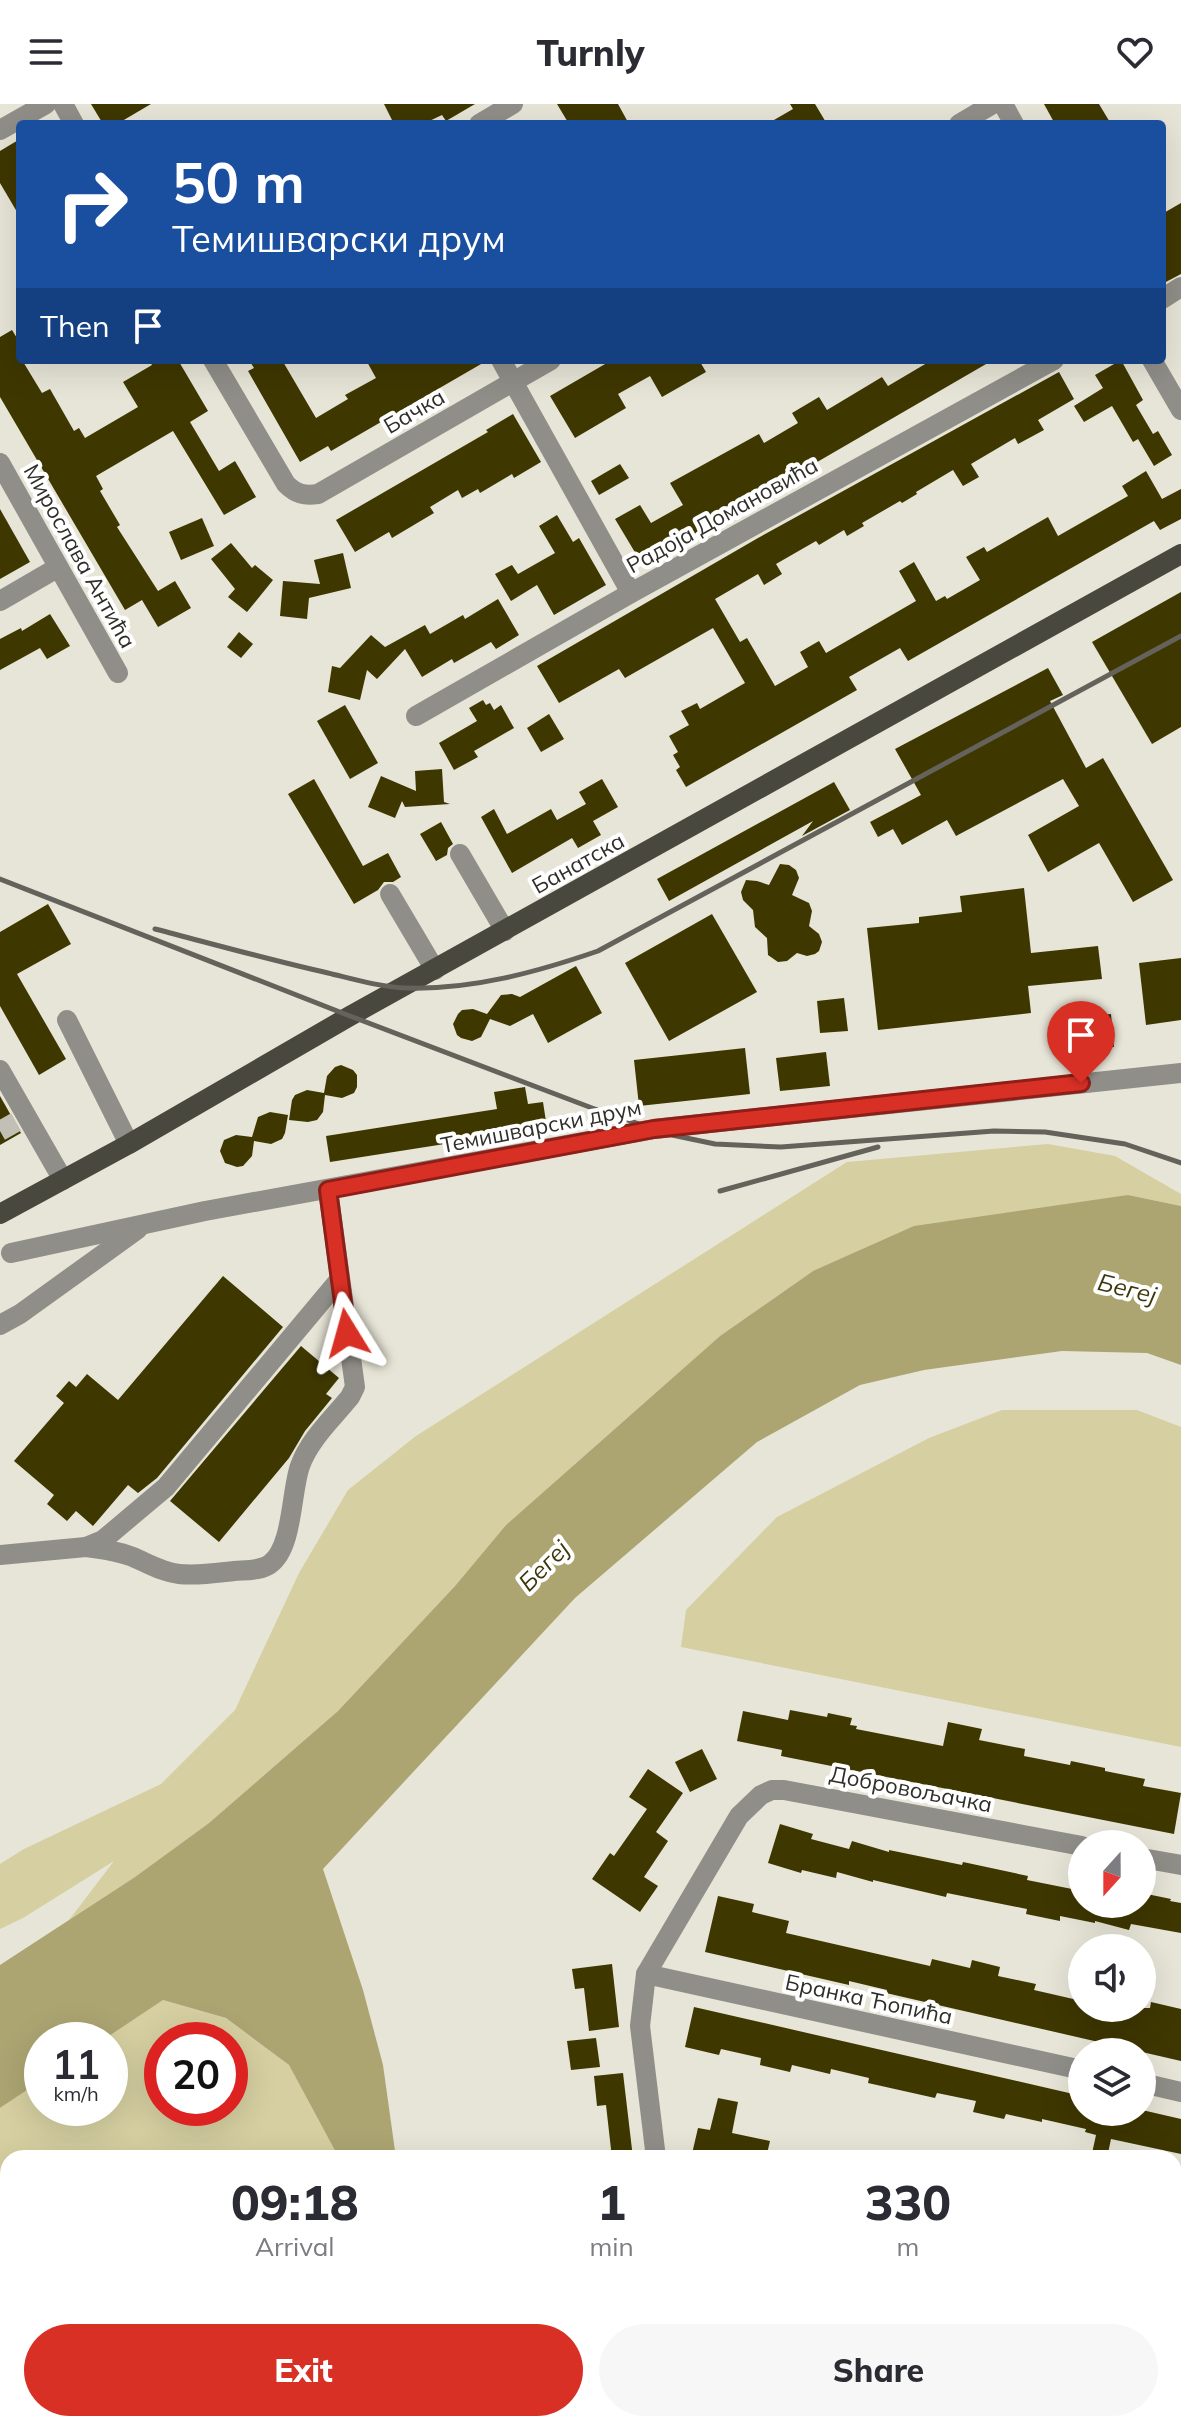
<!DOCTYPE html>
<meta charset="utf-8">
<style>
:root{--surface:#fff;--page:#f7f7f7;--text:#2b2b33;--muted:#7c7c81;--accent:#d93025}
body{margin:0;font-family:Mulish,sans-serif;background:var(--page);color:var(--text);height:100vh;display:flex;flex-direction:column;font-size:30px;white-space:nowrap}
*{box-sizing:border-box;margin:0}
p{font-size:26px;color:var(--muted)}
.icon{flex:none;width:44px;height:44px;fill:none;stroke:currentColor;stroke-width:2;stroke-linecap:round;stroke-linejoin:round}
.map{position:relative;flex:1;overflow:hidden}
.sheet{position:absolute;left:0px;top:2046px;width:1182px;height:282px;display:flex;flex-direction:column;background:var(--surface);border-radius:24px 24px 0 0;box-shadow:0 8px 32px #0002}
.sheet>*{flex:none}
.guide{position:absolute;left:16px;top:16px;width:1150px;height:244px;border-radius:8px;box-shadow:0 8px 32px #0002;background:#1a4fa0;color:#fff;overflow:hidden}
.needle{width:52px;rotate:201deg}
.buttons{position:absolute;left:1068px;top:1726px;display:grid;gap:16px}
.buttons a{display:grid;place-items:center;width:88px;height:88px;border-radius:50%;background:var(--surface);box-shadow:0 8px 32px #0002;font-size:40px}
.speed{position:absolute;left:24px;top:1918px;display:flex;gap:16px;font-size:40px;font-weight:700;text-align:center}
.speed>*{display:grid;place-content:center;width:104px;height:104px;border-radius:50%;background:var(--surface);box-shadow:0 8px 32px #0002;line-height:1}
.speed small{font-size:20px;font-weight:400}
.speed .limit{border:12px solid #d22;background:#fff;color:#111}
.pin{position:absolute;display:grid;place-items:center;width:68px;height:68px;color:#fff;margin:-82px -34px;border-radius:50% 50% 50% 0;rotate:-45deg;box-shadow:0 0 8px #0007}
.pin .icon{rotate:45deg}
.me{position:absolute;width:88px;margin:-44px;rotate:352deg;stroke-linejoin:round;filter:drop-shadow(0 0 6px #0008)}
.turn{display:flex;align-items:center;gap:28px;height:168px;padding:0 24px;font-size:36px}
.turn .icon{width:104px;height:104px;stroke-width:2.5}
.turn b{display:block;font-size:56px;line-height:68px}
.then{display:flex;align-items:center;height:76px;padding:0 24px;background:#0003;gap:16px;font-size:30px}
.eta{display:flex;justify-content:space-evenly;align-items:center;height:136px;text-align:center}
.eta b{font-size:48px;font-weight:800;line-height:56px}
.cta{display:flex;gap:16px;margin-top:auto;padding:16px 24px}
.cta a{flex:1;height:92px;border-radius:48px;background:var(--accent);color:#fff;font-size:32px;font-weight:800;line-height:92px;text-align:center}
.cta a+a{background:var(--page);color:var(--text)}
header{display:flex;justify-content:space-between;align-items:center;height:104px;padding:0 24px;background:var(--surface);font-size:36px;font-weight:800}
.map>svg:first-child{display:block}
.green{fill:#d5cfa1;fill-rule:evenodd}
.water{fill:#aca572}
.building{fill:#3e3700}
.lines{fill:none;stroke-linecap:round;stroke-linejoin:round}
.minor-tunnel{stroke:#c2c0b4;stroke-width:20;stroke-dasharray:20 10;stroke-linecap:butt}
.minor{stroke:#8f8e88;stroke-width:20}
.major{stroke:#49483e;stroke-width:20}
.rail{stroke:#64625b;stroke-width:5}
.route-casing{stroke:#8d1f18;stroke-width:20}
.route{stroke:#d93025;stroke-width:14}
.labels{text-anchor:middle;stroke-width:8;stroke-linejoin:round;paint-order:stroke}
.street-label{font-size:22px;fill:#2f2e29;stroke:#fff}
.water-label{font-size:24px;font-style:italic;fill:#3d370c;stroke:#fff}
</style>
<header><svg class="icon" aria-label="menu" viewBox="0 0 24 24"><path d="M4 6h16M4 12h16M4 18h16"/></svg>Turnly<svg class="icon" aria-label="heart" viewBox="0 0 24 24"><path d="M12 20l-8-8c-3-5 5-10 8-4 3-6 11-1 8 4z"/></svg></header>
<div class="map">
<svg width="1181" height="2327" viewBox="0 0 1181 2327">
<rect width="100%" height="100%" fill="#e7e5d7"/>
<g class="green">
<polygon points="1048,1040 1115,1052 1181,1090 1181,1102 1128,1091 813,1167 720,1232 506,1421 455,1482 338,1607 209,1719 135,1773 69,1816 114,1757 23,1814 0,1825 0,1760 24,1745 161,1680 235,1606 299,1469 348,1386 416,1332 847,1058"/>
<polygon points="1002,1306 1137,1306 1181,1323 1181,1643 681,1543 686,1506 777,1413 929,1334"/>
<path d="M163 1896 226 1914 289 1961 339 2054H8V2320H392L393 2327H0V2004L42 1976V2004H110V1936H103ZM162 1936H230V2004H162Z"/>
</g>
<polygon class="water" points="1128,1091 1181,1102 1181,1261 1147,1249 1062,1247 924,1266 860,1281 757,1338 575,1494 323,1765 363,1886 383,1961 396,2054 339,2054 289,1961 226,1914 163,1896 103,1936 42,1936 42,1976 0,2004 0,1861 135,1773 209,1719 338,1607 455,1482 506,1421 720,1232 813,1167 914,1122"/>
<g class="building">
<polygon points="91,0 151,0 117,20 103,20"/>
<polygon points="384,0 475,0 446,17 442,11 423,20 394,20"/>
<polygon points="557,0 618,0 629,20 569,20"/>
<polygon points="790,0 815,0 827,20 767,20 793,5"/>
<polygon points="1044,0 1099,0 1111,20 1055,20"/>
<polygon points="20,35 20,113 0,79 0,47"/>
<polygon points="1181,99 1181,170 1162,180 1162,110"/>
<polygon points="12,226 20,239 20,256 22,256 42,289 50,285 74,327 79,324 85,334 138,303 123,278 152,261 149,256 178,256 208,307 190,318 219,367 235,357 256,393 224,411 173,327 96,372 103,385 100,387 120,421 117,423 158,487 175,477 191,504 158,523 142,496 125,506 0,293 0,233"/>
<polygon points="249,256 282,256 316,314 348,295 345,291 376,274 366,256 488,256 331,347 328,342 300,358 248,267 254,264"/>
<polygon points="612,256 699,256 706,268 662,293 650,272 618,290 626,304 575,334 550,292"/>
<polygon points="932,256 993,256 757,393 753,387 721,406 725,412 642,460 615,415 640,401 651,419 683,401 670,379 759,330 764,339 798,319 792,309 819,293 827,306 882,273 888,282"/>
<polygon points="1121,256 1143,296 1136,301 1153,330 1158,327 1172,351 1154,362 1138,335 1133,338 1112,302 1084,318 1074,302 1103,284 1095,271"/>
<polygon points="1059,268 1074,295 1038,316 1044,326 1018,340 1015,334 971,360 979,373 963,382 953,366 916,388 917,390 902,399 900,397 862,419 864,422 847,432 844,426 819,441 816,437 776,460 782,470 764,481 758,470 715,495 740,538 747,534 775,582 808,563 800,548 819,537 826,549 916,497 899,467 914,458 936,497 945,492 947,495 980,476 966,453 984,443 987,448 1048,413 1058,432 1128,392 1122,382 1146,367 1162,395 1181,385 1181,415 1160,426 1154,417 908,557 900,544 849,573 857,586 686,683 676,666 680,663 673,651 678,648 669,632 689,621 681,607 697,599 700,605 745,579 713,524 625,574 619,565 559,599 537,562 758,434"/>
<polygon points="513,310 541,358 514,374 512,370 480,389 478,385 462,394 458,386 430,403 434,409 392,434 389,428 355,448 336,416 488,328 486,326"/>
<polygon points="620,360 629,374 599,391 591,377"/>
<polygon points="0,405 30,458 0,475"/>
<polygon points="557,411 573,438 579,434 606,481 554,511 537,481 511,497 495,470 512,461 518,470 555,449 539,422"/>
<polygon points="202,414 214,442 181,456 169,428"/>
<polygon points="231,439 252,464 255,461 273,476 247,508 228,493 235,485 211,455"/>
<polygon points="343,449 351,484 309,494 307,515 280,512 283,477 320,480 314,456"/>
<polygon points="1181,488 1181,623 1152,640 1092,538"/>
<polygon points="498,495 519,531 496,545 491,538 454,559 452,555 422,573 405,545 377,575 367,566 360,596 328,588 332,562 340,564 371,531 385,543 425,521 430,530 463,511 465,515"/>
<polygon points="50,510 70,542 47,555 40,544 0,566 0,535 21,524 22,527"/>
<polygon points="239,528 253,540 241,554 227,543"/>
<polygon points="1048,564 1063,591 1050,597 1086,664 1103,654 1173,776 1133,798 1099,739 1048,768 1028,731 1079,702 1063,675 956,732 947,716 902,741 893,725 878,733 870,718 921,691 895,645"/>
<polygon points="483,596 486,601 490,599 494,606 501,601 514,624 474,647 478,653 454,666 439,639 477,617 469,604"/>
<polygon points="345,601 378,659 350,675 317,617"/>
<polygon points="549,610 564,635 541,648 527,624"/>
<polygon points="442,665 444,698 450,700 405,703 402,697 395,714 368,703 381,672 416,687 415,667"/>
<polygon points="314,675 363,762 388,749 401,773 393,778 384,778 378,786 354,800 288,690"/>
<polygon points="602,675 618,703 593,717 601,731 578,744 572,734 512,769 481,713 494,705 507,730 551,705 557,716 586,700 579,688"/>
<polygon points="834,678 850,706 802,732 813,717 669,797 657,775"/>
<polygon points="441,718 453,740 448,744 447,751 436,757 420,730"/>
<polygon points="780,760 789,761 796,766 799,774 792,791 809,799 812,807 809,822 819,830 822,838 819,847 815,850 807,852 797,849 787,857 778,858 768,851 767,834 755,823 753,806 743,796 741,788 746,776 757,777 769,781"/>
<polygon points="1024,784 1031,849 1098,842 1102,875 1028,882 1031,909 878,926 867,824 919,819 919,813 962,808 960,792"/>
<polygon points="48,800 71,840 17,870 66,955 39,971 0,902 0,828"/>
<polygon points="712,810 757,888 669,937 625,859"/>
<polygon points="1181,854 1181,916 1146,921 1139,859"/>
<polygon points="576,862 602,909 548,939 533,910 510,922 490,915 481,933 472,937 461,934 457,931 453,920 458,910 462,906 473,905 487,910 501,891 512,890 520,893"/>
<polygon points="844,894 848,927 820,929 817,897"/>
<polygon points="1111,910 1114,943 1059,948 1056,915"/>
<polygon points="745,944 750,990 639,1002 634,956"/>
<polygon points="826,948 830,982 780,987 776,954"/>
<polygon points="341,961 353,966 357,971 357,983 354,989 342,994 325,991 323,1008 317,1016 308,1018 289,1016 292,996 295,991 307,986 324,989 327,972 335,963"/>
<polygon points="525,983 528,1000 543,998 547,1024 330,1058 326,1032 497,1005 494,988"/>
<polygon points="0,992 21,1029 0,1041"/>
<polygon points="270,1008 288,1011 285,1029 282,1035 271,1040 254,1037 252,1052 243,1062 237,1063 225,1059 220,1047 224,1036 236,1031 252,1033 258,1013"/>
<polygon points="223,1172 283,1223 157,1374 138,1389 128,1381 93,1422 76,1407 67,1417 47,1400 54,1391 14,1357 64,1299 56,1292 69,1277 76,1283 87,1270 118,1296"/>
<polygon points="301,1242 339,1274 326,1290 332,1294 305,1327 289,1354 219,1438 170,1397"/>
<polygon points="790,1606 827,1613 828,1609 852,1614 850,1621 857,1622 856,1625 943,1642 948,1618 982,1625 979,1636 1025,1645 1024,1652 1070,1661 1071,1657 1105,1664 1105,1667 1145,1675 1143,1682 1181,1689 1174,1730 781,1652 782,1646 737,1637 743,1607 788,1616"/>
<polygon points="702,1645 717,1675 690,1688 675,1658"/>
<polygon points="648,1665 683,1689 656,1728 668,1737 644,1773 658,1782 640,1808 592,1775 610,1749 614,1752 647,1705 629,1693"/>
<polygon points="780,1720 813,1730 811,1735 849,1745 852,1737 889,1748 889,1746 962,1761 963,1758 1028,1772 1027,1776 1082,1787 1082,1800 1142,1800 1142,1789 1171,1795 1170,1797 1181,1799 1181,1829 1131,1820 1129,1826 1095,1817 1095,1819 1060,1812 1060,1817 1026,1810 1027,1805 947,1789 946,1793 873,1776 873,1778 837,1768 836,1774 802,1766 801,1769 768,1759"/>
<polygon points="718,1792 754,1800 752,1808 789,1817 786,1829 930,1862 932,1855 970,1864 972,1856 1000,1863 998,1872 1036,1880 1034,1886 1082,1897 1082,1904 1150,1904 1151,1898 1181,1905 1181,1957 886,1889 887,1886 849,1877 849,1881 705,1848"/>
<polygon points="612,1860 619,1923 589,1927 584,1884 575,1885 572,1865"/>
<polygon points="694,1903 1082,1992 1082,2008 1142,2008 1142,2006 1181,2015 1181,2050 1111,2035 1107,2054 1091,2054 1096,2031 1085,2028 1086,2025 1042,2015 1042,2018 1006,2010 1004,2015 973,2008 976,1997 937,1989 935,1994 868,1979 869,1974 831,1965 830,1970 792,1961 790,1968 760,1961 761,1954 721,1945 719,1951 685,1943"/>
<polygon points="596,1934 600,1963 571,1966 567,1937"/>
<polygon points="623,1969 633,2054 612,2054 606,2001 597,2002 594,1972"/>
<polygon points="718,1994 738,1998 732,2029 770,2037 766,2054 691,2054 698,2024 710,2026"/>
</g>
<g class="lines">
<polyline class="minor-tunnel" points="0,1027 16,1018"/>
<g class="minor">
<polyline points="63,0 74,20"/>
<polyline points="1003,0 1014,20"/>
<polyline points="479,20 513,0"/>
<polyline points="959,20 993,0"/>
<polyline points="0,26 46,0"/>
<polyline points="1162,195 1181,183"/>
<path d="M213 256 286 380C296 390 304 392 318 390L551 256"/>
<polyline points="501,256 631,489"/>
<polyline points="1152,256 1181,306"/>
<polyline points="0,359 118,569"/>
<polyline points="0,497 57,464"/>
<polyline points="416,612 631,489 1054,256"/>
<polyline points="460,750 505,827"/>
<polyline points="390,790 435,866"/>
<polyline points="67,916 129,1040"/>
<polyline points="0,966 63,1076"/>
<polyline points="11,1149 205,1107 654,1025 1181,969"/>
<polyline points="0,1221 20,1210 138,1125"/>
<path d="M86 1443C102 1445 118 1447 133 1453 149 1460 162 1468 179 1470 198 1472 216 1469 234 1467 245 1466 261 1467 270 1460 293 1444 291 1387 300 1362 309 1336 333 1314 350 1293L355 1283 328 1086"/>
<polyline points="0,1451 86,1443 103,1436 166,1383 340,1175"/>
<polyline points="1142,1754 1181,1761"/>
<polyline points="646,1870 1082,1966"/>
<polyline points="1142,1979 1181,1988"/>
<polyline points="656,2054 640,1922 646,1870 739,1712 761,1691 772,1686 784,1686 1082,1742"/>
<polyline points="1174,2206 1181,2208"/>
<polyline points="685,2320 686,2327"/>
<polyline points="758,2320 787,2327"/>
<polyline points="1175,2327 1181,2304"/>
</g>
<polyline class="major" points="0,1110 129,1040 350,912 1181,450"/>
<g class="rail">
<polyline points="0,775 350,912 592,1004 672,1031 715,1040 781,1043 994,1027 1045,1028 1125,1040 1181,1059"/>
<path d="M155 825C213 840 270 856 328 869 353 875 380 883 406 884 472 886 537 868 598 847L1181 532"/>
<polyline points="720,1087 878,1043"/>
</g>
</g>
<g class="lines">
<g class="route-casing">
<polyline id="route" points="347,1229 328,1086 654,1025 1081,979"/>
</g>
<use href="#route" class="route"/>
</g>
<g class="labels">
<g class="street-label">
<text transform="translate(414 307) rotate(-30)" y="8">Бачка</text>
<text transform="translate(722 411) rotate(-29)" y="8">Радоја Домановића</text>
<text transform="translate(80 452) rotate(61)" y="8">Мирослава Антића</text>
<text transform="translate(578 759) rotate(-29)" y="8">Банатска</text>
<text transform="translate(541 1022) rotate(-11)" y="8">Темишварски друм</text>
<text transform="translate(911 1685) rotate(11)" y="8">Добровољачка</text>
<text transform="translate(869 1895) rotate(12)" y="8">Бранка Ћопића</text>
</g>
<g class="water-label">
<text transform="translate(1127 1185) rotate(14)" y="8">Бегеј</text>
<text transform="translate(544 1462) rotate(-45)" y="8">Бегеј</text>
</g>
</g>
</svg>
<div class="buttons">
<a><svg class="needle" viewBox="-14 -14 28 28"><path d="M0-13l5 13h-10z" fill="#e53935"/><path d="M0 13l5-13h-10z" fill="#7c7c81"/></svg></a>
<a><svg class="icon" aria-label="sound" viewBox="0 0 24 24"><path d="M4 9h4l5-4v14l-5-4H4zM17 9q2 3 0 6"/></svg></a>
<a><svg class="icon" aria-label="layers" viewBox="0 0 24 24"><path d="M12 4l9 5-9 5-9-5zM3 14l9 5 9-5"/></svg></a>
</div>
<div class="speed"><div>11<small>km/h</small></div><div class="limit">20</div></div>
<div class="pin" style="left:1081px;top:979px;background:#d93025"><svg class="icon" aria-label="arrive" viewBox="0 0 24 24"><path d="M6 21V4h12l-3 4 3 4H6"/></svg></div>
<svg class="me" style="left:347px;top:1229px" viewBox="-20 -20 40 40"><path d="M0-17L14 15 0 8-14 15z" fill="#d93025" stroke="#fff" stroke-width="4"/></svg>
<div class="guide">
<div class="turn"><svg class="icon" aria-label="right" viewBox="0 0 24 24"><path d="M7 20v-9h11M14 6l5 5-5 5"/></svg><div><b>50 m</b>Темишварски друм</div></div>
<div class="then">Then<svg class="icon" aria-label="arrive" viewBox="0 0 24 24"><path d="M6 21V4h12l-3 4 3 4H6"/></svg></div>
</div>
<section class="sheet">
<div class="eta">
<div><b>09:18</b><p>Arrival</p></div>
<div><b>1</b><p>min</p></div>
<div><b>330</b><p>m</p></div>
</div>
<div class="cta"><a>Exit</a><a>Share</a></div>
</section>
</div>
